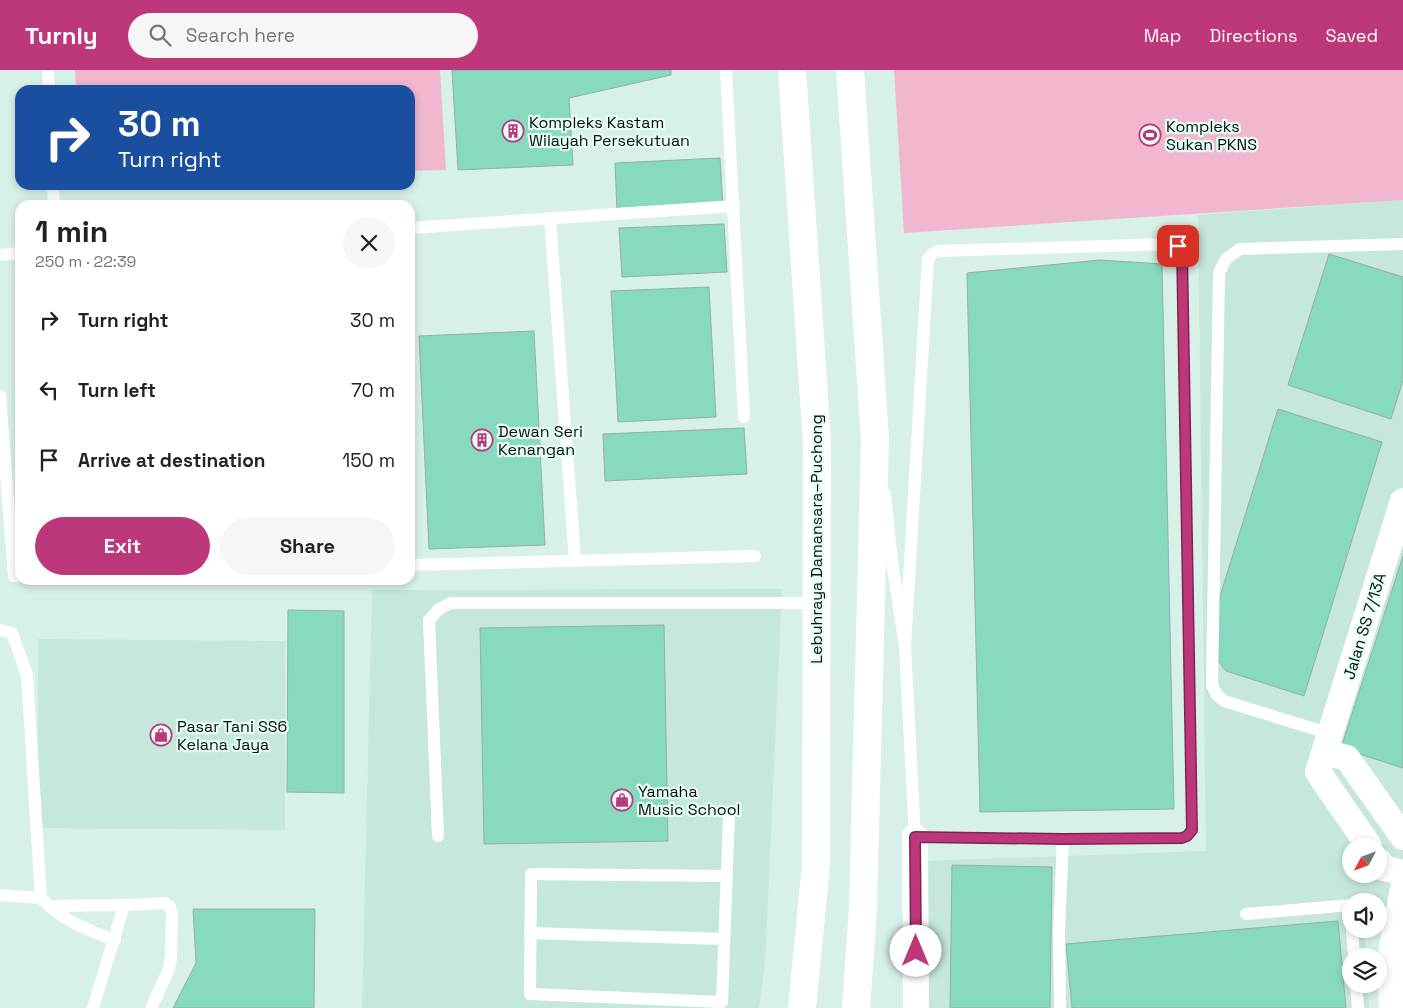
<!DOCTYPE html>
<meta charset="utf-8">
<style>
:root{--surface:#fff;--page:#f6f6f6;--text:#222;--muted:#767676;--accent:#bd387b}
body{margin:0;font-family:"Space Grotesk",sans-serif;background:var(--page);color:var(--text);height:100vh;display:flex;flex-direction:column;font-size:19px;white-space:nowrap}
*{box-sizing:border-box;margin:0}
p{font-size:16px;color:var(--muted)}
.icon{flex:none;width:28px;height:28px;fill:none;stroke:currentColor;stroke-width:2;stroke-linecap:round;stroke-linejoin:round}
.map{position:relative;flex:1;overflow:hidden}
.drawer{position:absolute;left:15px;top:130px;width:400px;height:385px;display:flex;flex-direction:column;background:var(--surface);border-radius:15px;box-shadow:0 2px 8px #0003}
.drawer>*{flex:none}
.banner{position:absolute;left:15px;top:15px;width:400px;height:105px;border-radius:15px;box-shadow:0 2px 8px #0003;background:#1a4fa0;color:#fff;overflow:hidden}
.needle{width:32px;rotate:229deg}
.controls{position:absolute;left:1342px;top:768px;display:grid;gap:10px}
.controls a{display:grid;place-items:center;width:45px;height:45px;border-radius:50%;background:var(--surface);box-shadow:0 2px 8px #0003;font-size:25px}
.pin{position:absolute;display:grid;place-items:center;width:42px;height:42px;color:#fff;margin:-21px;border-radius:10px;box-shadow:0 2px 8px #0006}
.me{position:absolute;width:55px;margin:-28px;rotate:0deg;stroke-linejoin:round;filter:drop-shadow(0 0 4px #0008)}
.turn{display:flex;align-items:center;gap:18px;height:105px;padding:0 20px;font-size:22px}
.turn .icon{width:65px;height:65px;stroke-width:2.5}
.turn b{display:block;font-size:35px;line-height:42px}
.round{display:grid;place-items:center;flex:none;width:52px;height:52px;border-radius:26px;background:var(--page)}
.headline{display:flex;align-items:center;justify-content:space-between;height:85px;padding:0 20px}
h1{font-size:30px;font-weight:700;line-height:38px}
.primary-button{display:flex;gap:10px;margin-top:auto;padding:10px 20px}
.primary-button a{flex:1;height:58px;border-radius:30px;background:var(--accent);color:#fff;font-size:20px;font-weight:700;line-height:58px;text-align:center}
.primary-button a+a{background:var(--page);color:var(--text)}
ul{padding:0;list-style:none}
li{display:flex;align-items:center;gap:15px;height:70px;padding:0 20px}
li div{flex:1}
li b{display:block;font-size:19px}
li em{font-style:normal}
header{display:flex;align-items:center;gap:30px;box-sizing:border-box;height:70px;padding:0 25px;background:var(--accent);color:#fff}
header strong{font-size:24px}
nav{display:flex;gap:28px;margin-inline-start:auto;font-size:18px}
.search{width:350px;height:45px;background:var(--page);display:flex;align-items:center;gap:12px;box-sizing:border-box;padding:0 18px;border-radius:28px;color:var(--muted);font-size:19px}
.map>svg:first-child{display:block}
.built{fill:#c6e7dc;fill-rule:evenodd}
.green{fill:#f1b7ce}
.building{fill:#87d9c0;stroke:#97aea6}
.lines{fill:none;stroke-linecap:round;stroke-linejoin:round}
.service{stroke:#fff;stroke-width:12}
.minor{stroke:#fff;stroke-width:26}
.motorway{stroke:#fff;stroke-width:28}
.route-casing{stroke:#7b2450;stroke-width:12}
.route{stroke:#bd387b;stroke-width:9}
.labels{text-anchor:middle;stroke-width:4.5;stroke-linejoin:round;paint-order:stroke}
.poi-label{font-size:16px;fill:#070f0d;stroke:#e6fef5;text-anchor:start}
.street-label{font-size:16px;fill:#070f0d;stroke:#e6fef5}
</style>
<header>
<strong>Turnly</strong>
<div class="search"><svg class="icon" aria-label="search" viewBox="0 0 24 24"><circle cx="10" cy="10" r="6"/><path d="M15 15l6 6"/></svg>Search here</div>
<nav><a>Map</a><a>Directions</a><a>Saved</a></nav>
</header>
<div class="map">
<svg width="1403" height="938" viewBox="0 0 1403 938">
<rect width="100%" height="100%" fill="#d8f1e8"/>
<g class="built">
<path d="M1403 130V847L1379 839V831H1351V859H1364L1366 886H1351V914H1367L1369 938H924L920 791 1206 781 1198 145ZM1351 776H1379V804H1351Z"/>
<polygon points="782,519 765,894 759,938 362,938 372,520"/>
<polygon points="38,569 285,571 285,760 38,758"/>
</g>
<g class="green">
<polygon points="75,0 440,0 446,100 410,101 410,20 76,20"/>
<polygon points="894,0 1403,0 1403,130 904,163"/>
</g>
<g class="building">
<polygon points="452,0 671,0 671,5 569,28 573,95 458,100"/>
<polygon points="720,88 723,137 617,141 615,93"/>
<polygon points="724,154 727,202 622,207 619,158"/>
<polygon points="1329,184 1403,207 1403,310 1391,349 1288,315"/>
<polygon points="1100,190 1162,194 1174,739 980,742 967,203"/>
<polygon points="709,217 716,347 618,352 611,221"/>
<polygon points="534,261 545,475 429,479 419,266"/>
<polygon points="1278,339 1382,372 1304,626 1226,601 1215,587 1217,536"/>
<polygon points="744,358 747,404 605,411 603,364"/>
<polygon points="1403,486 1403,698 1341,678"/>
<polygon points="288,540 344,541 344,723 287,722"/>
<polygon points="664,555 668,771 484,774 480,558"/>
<polygon points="952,795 1052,797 1050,938 950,938"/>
<polygon points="193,839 315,839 314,938 173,938 196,893"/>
<polygon points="1338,851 1346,938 1072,938 1066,874"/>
</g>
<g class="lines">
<g class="service">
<polyline points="48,0 49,20"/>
<polyline points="726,0 744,347"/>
<polyline points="53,115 54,135"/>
<polyline points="550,148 575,491"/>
<polyline points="410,158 734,136"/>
<polyline points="0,185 20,183"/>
<polyline points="0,326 14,506 20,506"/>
<polyline points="885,424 892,492 905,576 915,767 1063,769 1182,768 1187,766 1192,760 1182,179 1178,176 1171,174 938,181 932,184 928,189 905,576"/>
<polyline points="410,495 755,486"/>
<polyline points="0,560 12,563 27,605 41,828"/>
<polyline points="1331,664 1224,631 1217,625 1212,615 1219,203 1226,189 1240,179 1403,174"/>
<polyline points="438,766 429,550 439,539 451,533 817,533"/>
<polyline points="727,806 531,804 530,924 722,932 729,745"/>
<path d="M0 825 41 828C60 849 89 861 115 870"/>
<path d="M49 836C88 835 126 836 165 833L170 837 172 843 171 887 169 899 151 938"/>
<polyline points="1246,844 1350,835 1351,855"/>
<polyline points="1352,859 1354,886"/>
<polyline points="530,863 724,869"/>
<polyline points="1356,914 1358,938"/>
<polyline points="93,938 124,836"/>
<polyline points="1060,938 1059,861 1063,769"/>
</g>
<g class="minor">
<polyline points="1325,682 1347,688 1403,767"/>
<polyline points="915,767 916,938"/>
<polyline points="1369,776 1318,702 1403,431"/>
<polyline points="1379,791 1383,798 1403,803"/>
<polyline points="1392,938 1390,888 1403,819"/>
</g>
<g class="motorway">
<polyline points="792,0 817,373 816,794 802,938"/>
<polyline points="850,0 875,369 863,839 856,938"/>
</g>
</g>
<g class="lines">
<g class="route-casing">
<polyline id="route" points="916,881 915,767 1063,769 1182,768 1187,766 1192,760 1182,179 1178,176"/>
</g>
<use href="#route" class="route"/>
</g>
<defs>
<g id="building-ring" transform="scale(1.125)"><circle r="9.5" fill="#e6fef5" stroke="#bd387b" stroke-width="1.5"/><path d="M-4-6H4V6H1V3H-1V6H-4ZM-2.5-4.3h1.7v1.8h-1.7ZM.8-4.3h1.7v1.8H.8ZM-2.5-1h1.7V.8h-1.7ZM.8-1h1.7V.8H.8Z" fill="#bd387b"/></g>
<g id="stadium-ring" transform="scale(1.125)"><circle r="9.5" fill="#e6fef5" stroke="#bd387b" stroke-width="1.5"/><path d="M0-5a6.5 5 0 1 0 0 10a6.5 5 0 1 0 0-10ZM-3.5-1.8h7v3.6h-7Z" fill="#bd387b"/></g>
<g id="shop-ring" transform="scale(1.125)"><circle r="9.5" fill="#e6fef5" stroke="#bd387b" stroke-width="1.5"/><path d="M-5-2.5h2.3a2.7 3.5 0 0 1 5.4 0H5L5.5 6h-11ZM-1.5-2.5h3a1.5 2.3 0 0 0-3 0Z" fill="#bd387b"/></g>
</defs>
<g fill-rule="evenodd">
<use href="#building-ring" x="513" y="61"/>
<use href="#stadium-ring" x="1150" y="65"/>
<use href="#building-ring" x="482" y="370"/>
<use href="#shop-ring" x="161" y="665"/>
<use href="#shop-ring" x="622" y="730"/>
</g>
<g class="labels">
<g class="poi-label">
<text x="529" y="58">Kompleks Kastam<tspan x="529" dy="18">Wilayah Persekutuan</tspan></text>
<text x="1166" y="62">Kompleks<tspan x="1166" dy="18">Sukan PKNS</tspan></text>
<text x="498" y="367">Dewan Seri<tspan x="498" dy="18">Kenangan</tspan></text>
<text x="177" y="662">Pasar Tani SS6<tspan x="177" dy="18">Kelana Jaya</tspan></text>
<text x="638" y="727">Yamaha<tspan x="638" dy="18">Music School</tspan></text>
</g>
<g class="street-label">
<text transform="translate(816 469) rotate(-90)" y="6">Lebuhraya Damansara–Puchong</text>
<text transform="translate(1364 556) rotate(-73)" y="6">Jalan SS 7/13A</text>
</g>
</g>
</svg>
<div class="controls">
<a><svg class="needle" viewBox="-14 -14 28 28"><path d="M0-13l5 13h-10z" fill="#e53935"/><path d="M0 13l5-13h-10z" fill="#767676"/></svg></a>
<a><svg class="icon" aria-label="sound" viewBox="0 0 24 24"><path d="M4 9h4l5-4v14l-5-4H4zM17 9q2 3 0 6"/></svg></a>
<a><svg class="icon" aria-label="layers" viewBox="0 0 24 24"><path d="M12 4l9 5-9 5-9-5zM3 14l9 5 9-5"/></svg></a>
</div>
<div class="pin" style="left:1178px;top:176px;background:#d93025"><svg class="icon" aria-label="arrive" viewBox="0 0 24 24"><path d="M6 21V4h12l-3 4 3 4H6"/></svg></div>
<svg class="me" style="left:916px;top:881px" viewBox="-20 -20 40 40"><circle r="19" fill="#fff"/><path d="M0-13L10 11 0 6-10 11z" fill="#bd387b"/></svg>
<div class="banner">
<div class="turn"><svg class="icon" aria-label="right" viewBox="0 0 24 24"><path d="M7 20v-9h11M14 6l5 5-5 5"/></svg><div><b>30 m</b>Turn right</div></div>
</div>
<section class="drawer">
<div class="headline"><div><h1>1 min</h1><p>250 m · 22:39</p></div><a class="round"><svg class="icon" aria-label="close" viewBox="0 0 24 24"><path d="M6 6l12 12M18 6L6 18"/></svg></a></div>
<ul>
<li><svg class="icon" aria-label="right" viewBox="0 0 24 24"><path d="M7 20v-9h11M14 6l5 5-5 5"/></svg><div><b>Turn right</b></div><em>30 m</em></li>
<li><svg class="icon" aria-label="left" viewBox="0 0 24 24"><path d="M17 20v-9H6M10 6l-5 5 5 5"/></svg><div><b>Turn left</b></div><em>70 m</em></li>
<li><svg class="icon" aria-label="arrive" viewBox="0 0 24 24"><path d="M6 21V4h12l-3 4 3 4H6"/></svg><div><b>Arrive at destination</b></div><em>150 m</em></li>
</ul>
<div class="primary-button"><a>Exit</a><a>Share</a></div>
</section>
</div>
